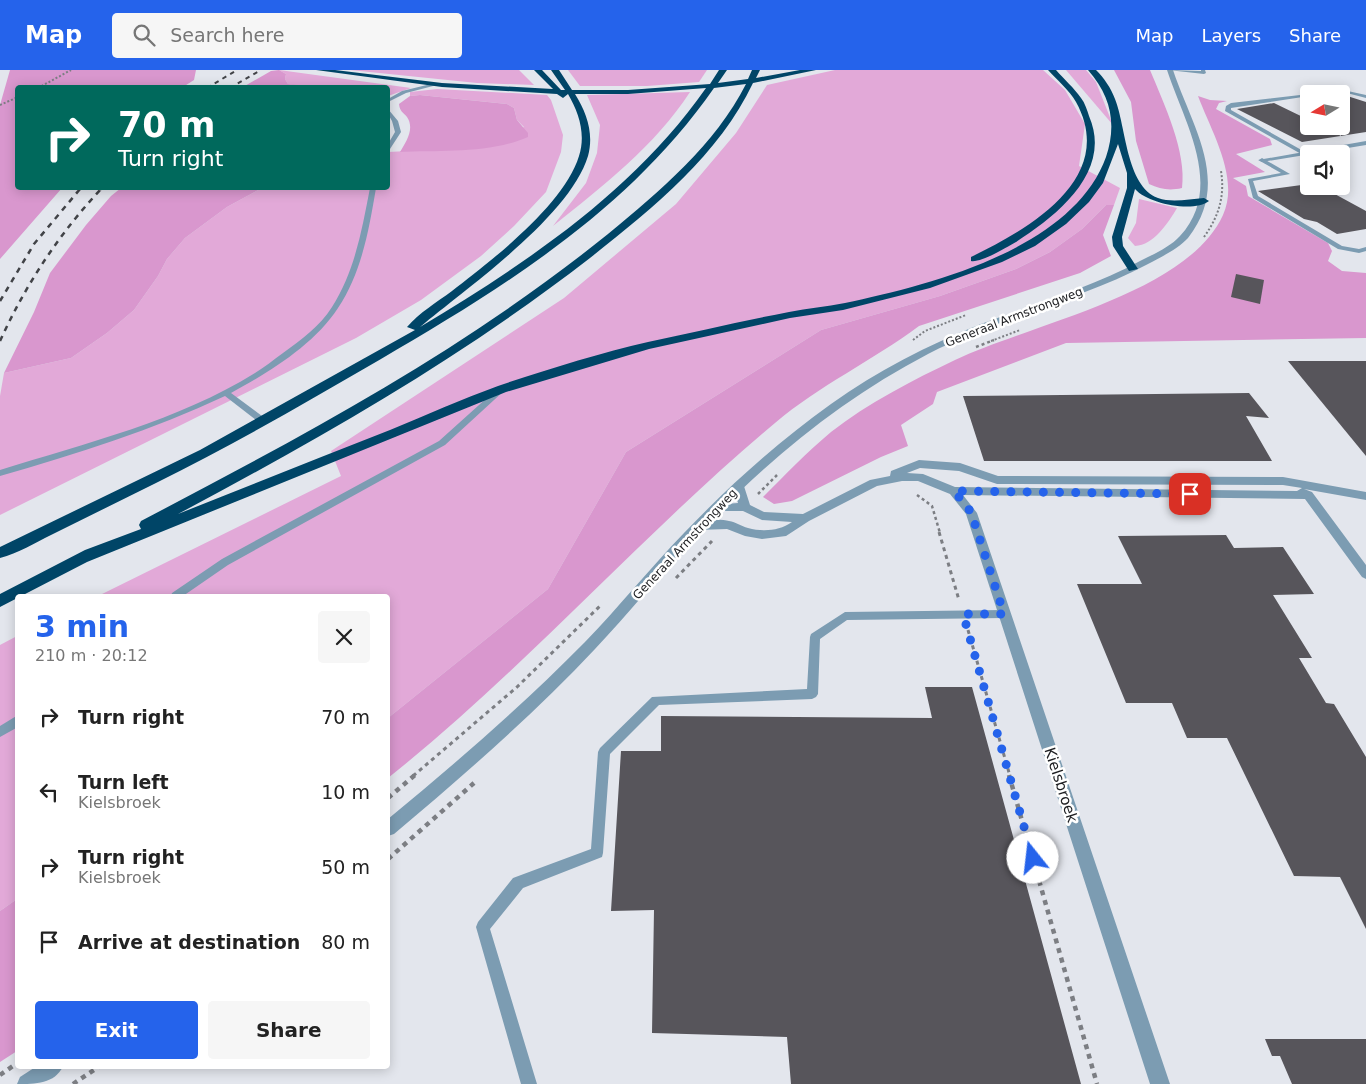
<!DOCTYPE html>
<meta charset="utf-8">
<style>
:root{--surface:#fff;--page:#f6f6f6;--text:#222;--muted:#767676;--accent:#2563eb}
body{margin:0;font-family:"DejaVu Sans",sans-serif;background:var(--page);color:var(--text);height:100vh;display:flex;flex-direction:column;font-size:19px;white-space:nowrap}
*{box-sizing:border-box;margin:0}
p{font-size:16px;color:var(--muted)}
.icon{flex:none;width:28px;height:28px;fill:none;stroke:currentColor;stroke-width:2;stroke-linecap:round;stroke-linejoin:round}
.map{position:relative;flex:1;overflow:hidden}
.drawer{position:absolute;left:15px;top:524px;width:375px;height:475px;display:flex;flex-direction:column;background:var(--surface);border-radius:5px;box-shadow:0 2px 12px #0003}
.drawer>*{flex:none}
.hud{position:absolute;left:15px;top:15px;width:375px;height:105px;border-radius:5px;box-shadow:0 2px 12px #0003;background:#00695c;color:#fff;overflow:hidden}
.needle{width:32px;rotate:260deg}
.fabs{position:absolute;left:1300px;top:15px;display:grid;gap:10px}
.fabs a{display:grid;place-items:center;width:50px;height:50px;border-radius:5px;background:var(--surface);box-shadow:0 2px 12px #0003;font-size:25px}
.pin{position:absolute;display:grid;place-items:center;width:42px;height:42px;color:#fff;margin:-21px;border-radius:10px;box-shadow:0 2px 8px #0006}
.me{position:absolute;width:55px;margin:-28px;rotate:344deg;stroke-linejoin:round;filter:drop-shadow(0 0 4px #0008)}
.turn{display:flex;align-items:center;gap:18px;height:105px;padding:0 20px;font-size:22px}
.turn .icon{width:65px;height:65px;stroke-width:2.5}
.turn b{display:block;font-size:35px;line-height:42px}
.round{display:grid;place-items:center;flex:none;width:52px;height:52px;border-radius:5px;background:var(--page)}
.head{display:flex;align-items:center;justify-content:space-between;height:85px;padding:0 20px}
h1{font-size:30px;font-weight:700;line-height:38px;color:var(--accent)}
.cta{display:flex;gap:10px;margin-top:auto;padding:10px 20px}
.cta a{flex:1;height:58px;border-radius:5px;background:var(--accent);color:#fff;font-size:20px;font-weight:700;line-height:58px;text-align:center}
.cta a+a{background:var(--page);color:var(--text)}
ul{padding:0;list-style:none}
li{display:flex;align-items:center;gap:15px;height:75px;padding:0 20px}
li div{flex:1}
li b{display:block;font-size:19px}
li em{font-style:normal}
header{display:flex;align-items:center;gap:30px;box-sizing:border-box;height:70px;padding:0 25px;background:var(--accent);color:#fff}
header strong{font-size:24px}
nav{display:flex;gap:28px;margin-inline-start:auto;font-size:18px}
.search{width:350px;height:45px;background:var(--page);display:flex;align-items:center;gap:12px;box-sizing:border-box;padding:0 18px;border-radius:5px;color:var(--muted);font-size:19px}
.map>svg:first-child{display:block}
.green{fill:#e2a9d8}
.forest{fill:#d997ce}
.building{fill:#57555b}
.lines{fill:none;stroke-linecap:round;stroke-linejoin:round}
.path-far3{stroke:#7c7e83;stroke-width:2;stroke-dasharray:2 2;stroke-linecap:butt}
.path-far2{stroke:#7c7e83;stroke-width:2.5;stroke-dasharray:3 3;stroke-linecap:butt}
.path-far1{stroke:#7c7e83;stroke-width:3;stroke-dasharray:4 4;stroke-linecap:butt}
.path{stroke:#7c7e83;stroke-width:4.5;stroke-dasharray:5 5;stroke-linecap:butt}
.service{fill:#7c9cb2;fill-rule:evenodd}
.minor{fill:#7c9cb2;fill-rule:evenodd}
.tertiary{fill:#7c9cb2;fill-rule:evenodd}
.motorway{fill:#004567;fill-rule:evenodd}
.rail-far1{stroke:#414347;stroke-width:2;stroke-dasharray:4.5 4.5;stroke-linecap:butt}
.rail{stroke:#414347;stroke-width:2.5;stroke-dasharray:5.5 5.5;stroke-linecap:butt}
.route{stroke:#2563eb;stroke-width:9;stroke-dasharray:0 16.2}
.labels{text-anchor:middle;stroke-width:5;stroke-linejoin:round;paint-order:stroke}
.street-label{font-size:12px;fill:#1d1e21;stroke:#fff}
.near-street-label{font-size:15px;fill:#1d1e21;stroke:#fff}
</style>
<header>
<strong>Map</strong>
<div class="search"><svg class="icon" aria-label="search" viewBox="0 0 24 24"><circle cx="10" cy="10" r="6"/><path d="M15 15l6 6"/></svg>Search here</div>
<nav><a>Map</a><a>Layers</a><a>Share</a></nav>
</header>
<div class="map">
<svg width="1366" height="1014" viewBox="0 0 1366 1014">
<rect width="100%" height="100%" fill="#e3e6ed"/>
<g class="green">
<polygon points="279,0 411,18 388,26 388,18 298,16 288,14 285,9 286,4"/>
<polygon points="350,0 519,0 534,15 477,13"/>
<polygon points="568,0 707,0 699,12 647,16 580,16"/>
<polygon points="835,0 1043,0 1065,20 1085,54 1079,96 1120,118 1114,135 1106,135 1082,159 1050,182 1016,199 940,226 821,260 626,382 548,519 388,648 388,526 98,526 341,406 331,381 564,228 676,134 736,63 767,15"/>
<polygon points="1066,0 1086,0 1096,12 1113,55"/>
<polygon points="437,19 547,25 551,30 563,65 561,82 546,122 514,156 481,186 421,230 356,268 0,445 0,326 4,303 71,288 107,263 134,240 158,206 167,189 185,168 227,137 262,118 388,118 388,82 489,77 524,57 517,50 514,38 507,34 420,25 410,26 410,22"/>
<path d="M690 22C655 76 603 116 553 156L586 113 597 83 600 55 587 25Z"/>
<path d="M1139 129 1177 138C1168 153 1154 175 1135 176L1128 168 1136 153Z"/>
<polygon points="17,566 17,829 0,841 0,575"/>
</g>
<g class="forest">
<polygon points="10,0 196,0 194,10 183,17 18,18 18,118 62,118 0,189 0,35"/>
<polygon points="279,0 286,4 285,9 288,14 317,17 243,17 271,1"/>
<path d="M1114 0H1150C1164 34 1187 82 1182 118 1169 121 1160 119 1149 114L1136 71 1131 32Z"/>
<path d="M420 25 507 34 514 38 517 50 528 63V67C489 84 441 80 400 82 406 72 415 59 407 47 403 42 400 42 399 34L410 26Z"/>
<path d="M1198 26 1210 30 1227 31 1219 33 1216 39 1270 69 1272 75 1236 84 1265 102 1233 108 1246 116 1248 126 1328 173 1332 181 1328 191 1342 201 1366 203V268L1066 273 937 322 933 334 901 355 908 376 881 387 792 431 774 434 763 427C785 405 807 382 831 362 868 333 913 310 955 290 1030 254 1187 224 1223 145 1240 108 1211 61 1198 26Z"/>
<polygon points="121,118 262,118 227,137 185,168 167,189 158,206 134,240 107,263 71,288 4,303 34,242 50,203 86,155 111,126"/>
<path d="M1106 135H1114L1103 165 1111 186 1080 203 919 256C872 291 820 315 775 353 640 466 525 599 388 708V648L548 519 626 382 821 260 940 226 1016 199 1050 182 1082 159Z"/>
<polygon points="17,829 17,981 0,992 0,841"/>
</g>
<g class="building">
<polygon points="1341,24 1366,32 1366,62 1302,72 1237,39 1274,33 1309,50 1309,56 1322,56 1341,66"/>
<polygon points="1309,114 1309,116 1320,116 1366,141 1366,159 1337,164 1317,152 1304,149 1258,121"/>
<polygon points="1236,204 1264,210 1260,234 1231,227"/>
<polygon points="1288,291 1366,291 1366,386"/>
<polygon points="1249,323 1269,348 1246,346 1272,391 984,391 963,326"/>
<polygon points="1226,465 1234,478 1283,477 1314,524 1273,525 1312,588 1299,588 1326,633 1334,634 1366,687 1366,859 1340,807 1294,806 1227,668 1187,668 1172,633 1126,633 1077,514 1142,514 1118,466"/>
<polygon points="925,617 972,617 1081,1014 791,1014 787,967 652,963 654,840 611,841 621,681 661,681 661,646 932,648"/>
<polygon points="1265,969 1366,969 1366,1014 1292,1014 1280,986 1272,986"/>
</g>
<g class="lines">
<g class="path-far3">
<polyline points="38,18 71,0"/>
<polyline points="0,35 18,27"/>
<path d="M1204 167C1219 146 1225 126 1221 101"/>
<polyline points="913,270 925,261 966,245"/>
<polyline points="991,271 1020,260"/>
</g>
<g class="path-far2">
<polyline points="976,277 994,270"/>
<polyline points="758,424 777,405"/>
<polyline points="917,425 932,436 940,463"/>
</g>
<g class="path-far1">
<polyline points="939,462 959,530"/>
<polyline points="676,508 712,471"/>
<polyline points="968,560 1010,706"/>
<polyline points="413,706 517,617 601,535"/>
</g>
<g class="path">
<polyline points="1009,705 1097,1014"/>
<polyline points="388,728 415,705"/>
<polyline points="388,789 474,713"/>
<polyline points="0,1005 13,996"/>
<polyline points="73,1014 100,996"/>
</g>
<g class="service">
<polygon points="1168,0 1201,1 1201,0 1205,0 1206,3 1204,4"/>
<polygon points="435,13 437,15 406,23 388,32 388,29 402,21"/>
<polygon points="1343,20 1366,25 1366,28 1343,22 1309,24 1309,26 1231,38 1231,40 1305,82 1306,83 1303,85 1225,41 1226,36 1231,33"/>
<polygon points="388,39 398,51 401,62 390,79 388,80 388,74 395,62 392,51 388,44"/>
<polygon points="1262,88 1290,104 1253,111 1258,126 1342,176 1359,179 1366,177 1366,181 1359,183 1338,179 1253,128 1248,109 1281,103 1260,91 1259,90"/>
<path d="M370 118H376C369 159 362 202 338 238 314 275 268 303 231 323L266 349V353H260L225 326C153 360 76 384 0 406V400C86 373 178 351 255 303 265 297 273 290 283 283 301 270 320 256 332 237 355 201 362 159 370 118Z"/>
<polygon points="499,317 502,317 506,319 445,375 228,495 183,526 171,526 172,523 222,489 439,371"/>
<polygon points="1004,540 1008,541 1009,544 1008,547 1004,548 847,550 820,569 818,624 816,627 812,629 659,635 610,684 603,783 602,787 523,818 490,859 537,1014 521,1014 476,857 478,852 513,808 591,779 598,682 600,678 652,627 807,619 810,567 811,564 845,542"/>
<polygon points="18,645 18,657 0,667 0,656"/>
</g>
<g class="minor">
<polygon points="1366,71 1366,75 1262,92 1258,90"/>
<path d="M919 390 960 393 998 406 1283 407 1366 422V430L1304 419 1312 422 1366 495V509L1362 507 1305 429 963 425 977 443 1170 1014H1150L966 444 950 424 918 411H902L877 416 809 451 786 466 762 469 745 466 727 459 698 460 692 456C697 449 721 449 729 451 736 452 741 456 748 458 763 462 779 461 792 452L762 450 743 441H713L711 438 713 435 738 433 733 416 735 413H743L750 435 764 442 803 444 870 410 890 406 891 401ZM920 398 959 401 997 414 1283 415 1302 418 1297 421 955 417 923 404 907 403Z"/>
</g>
<g class="tertiary">
<path d="M1167 0H1173C1192 57 1232 112 1188 168 1178 179 1161 187 1148 194 1078 231 998 248 928 284 838 331 759 397 690 472 658 507 628 544 595 579 533 645 463 706 394 764L388 766V749C456 693 523 635 585 572 619 537 650 498 684 463 729 416 778 372 831 334 877 301 928 275 981 254 1035 234 1090 218 1140 191 1154 184 1170 177 1180 166 1225 117 1184 52 1167 0Z"/>
<path d="M37 996H63C55 1014 35 1014 17 1014L20 1007Z"/>
</g>
<g class="motorway">
<path d="M316 0H335L442 13 553 19 534 0H542L561 20H565L551 0H559L572 20H628L710 14 719 0H727L718 13 748 9 752 0H760L756 8 800 0H816L753 13C719 85 652 139 590 188 461 288 321 368 178 444 248 416 319 388 390 360 426 345 462 329 498 316 545 300 600 283 648 272 695 262 742 251 789 242 808 238 826 237 845 233 930 215 1073 179 1106 87 1117 54 1111 26 1088 0H1096C1104 8 1111 18 1115 29 1126 56 1126 116 1158 128 1172 133 1189 129 1204 128L1209 131C1194 143 1148 134 1135 119L1122 167 1123 176 1138 199 1129 201 1113 176 1112 167 1127 118V103L1118 74 1103 113 1089 132 1066 154 1035 176 1002 192 930 218 843 240 790 248 649 279 506 322 87 492 0 537V524L85 480 141 459 139 455 141 451C305 365 463 281 608 164 660 121 715 75 746 14L714 18C630 139 506 216 381 289 307 332 233 375 156 413 121 430 86 448 51 465 35 473 18 483 0 488V477L200 380 415 260 407 257C419 243 437 232 452 221 492 190 564 135 579 86 586 64 579 43 568 24L563 28 557 24 442 17ZM706 18C633 122 528 192 420 257 468 217 570 146 588 86 594 64 587 43 575 24H628Z"/>
<path d="M1048 0H1056C1064 9 1074 18 1081 28 1085 33 1087 40 1089 46 1113 101 1058 145 1016 172 1007 177 981 193 971 191V187C1029 159 1118 108 1076 32 1069 20 1057 10 1048 0Z"/>
</g>
<g class="rail-far1">
<polyline points="207,18 237,0"/>
<polyline points="230,18 261,0"/>
<polyline points="79,120 81,118"/>
<polyline points="100,120 102,118"/>
</g>
<g class="rail">
<polyline points="0,231 34,174 80,119"/>
<path d="M0 271C26 214 59 164 101 119"/>
</g>
</g>
<g class="lines">
<polyline class="route" points="1033,788 963,544 1004,544 971,442 954,421 1190,424"/>
</g>
<g class="labels">
<g class="street-label">
<text transform="translate(1014 247) rotate(-21)" y="4">Generaal Armstrongweg</text>
<text transform="translate(685 474) rotate(-47)" y="4">Generaal Armstrongweg</text>
</g>
<g class="near-street-label">
<text transform="translate(1061 715) rotate(72)" y="5">Kielsbroek</text>
</g>
</g>
</svg>
<div class="fabs">
<a><svg class="needle" viewBox="-14 -14 28 28"><path d="M0-13l5 13h-10z" fill="#e53935"/><path d="M0 13l5-13h-10z" fill="#767676"/></svg></a>
<a><svg class="icon" aria-label="sound" viewBox="0 0 24 24"><path d="M4 9h4l5-4v14l-5-4H4zM17 9q2 3 0 6"/></svg></a>
</div>
<div class="pin" style="left:1190px;top:424px;background:#d93025"><svg class="icon" aria-label="arrive" viewBox="0 0 24 24"><path d="M6 21V4h12l-3 4 3 4H6"/></svg></div>
<svg class="me" style="left:1033px;top:788px" viewBox="-20 -20 40 40"><circle r="19" fill="#fff"/><path d="M0-13L10 11 0 6-10 11z" fill="#2563eb"/></svg>
<div class="hud">
<div class="turn"><svg class="icon" aria-label="right" viewBox="0 0 24 24"><path d="M7 20v-9h11M14 6l5 5-5 5"/></svg><div><b>70 m</b>Turn right</div></div>
</div>
<section class="drawer">
<div class="head"><div><h1>3 min</h1><p>210 m · 20:12</p></div><a class="round"><svg class="icon" aria-label="close" viewBox="0 0 24 24"><path d="M6 6l12 12M18 6L6 18"/></svg></a></div>
<ul>
<li><svg class="icon" aria-label="right" viewBox="0 0 24 24"><path d="M7 20v-9h11M14 6l5 5-5 5"/></svg><div><b>Turn right</b></div><em>70 m</em></li>
<li><svg class="icon" aria-label="left" viewBox="0 0 24 24"><path d="M17 20v-9H6M10 6l-5 5 5 5"/></svg><div><b>Turn left</b><p>Kielsbroek</p></div><em>10 m</em></li>
<li><svg class="icon" aria-label="right" viewBox="0 0 24 24"><path d="M7 20v-9h11M14 6l5 5-5 5"/></svg><div><b>Turn right</b><p>Kielsbroek</p></div><em>50 m</em></li>
<li><svg class="icon" aria-label="arrive" viewBox="0 0 24 24"><path d="M6 21V4h12l-3 4 3 4H6"/></svg><div><b>Arrive at destination</b></div><em>80 m</em></li>
</ul>
<div class="cta"><a>Exit</a><a>Share</a></div>
</section>
</div>
